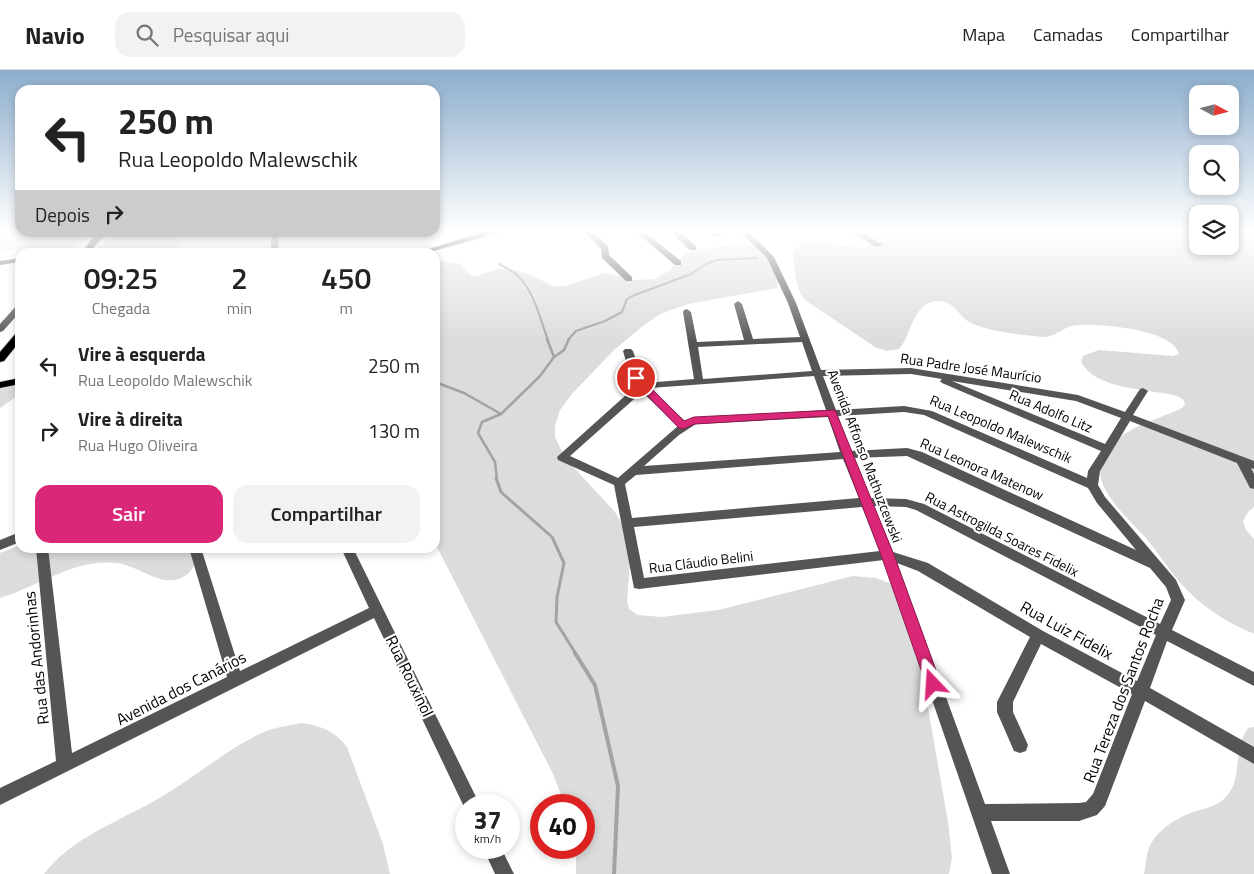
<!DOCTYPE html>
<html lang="pt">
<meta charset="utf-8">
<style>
:root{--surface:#fff;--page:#f2f2f2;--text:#222;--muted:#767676;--line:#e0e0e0;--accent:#db2777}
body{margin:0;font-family:"Titillium Web",sans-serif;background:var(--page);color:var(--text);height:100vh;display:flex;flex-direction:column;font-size:19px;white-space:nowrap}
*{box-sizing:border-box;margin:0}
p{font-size:16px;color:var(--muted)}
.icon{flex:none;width:28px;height:28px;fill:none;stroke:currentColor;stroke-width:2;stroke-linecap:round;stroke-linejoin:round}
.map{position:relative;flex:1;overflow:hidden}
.details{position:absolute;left:15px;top:178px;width:425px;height:305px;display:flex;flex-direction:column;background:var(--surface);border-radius:15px;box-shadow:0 2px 8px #0003}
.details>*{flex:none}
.hud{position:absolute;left:15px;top:15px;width:425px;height:152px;border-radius:15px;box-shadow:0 2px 8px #0003;background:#fff;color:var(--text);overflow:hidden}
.needle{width:32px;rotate:97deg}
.tools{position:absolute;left:1189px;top:15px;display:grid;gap:10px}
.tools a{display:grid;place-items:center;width:50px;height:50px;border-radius:10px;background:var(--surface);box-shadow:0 2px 8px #0003;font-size:25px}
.speed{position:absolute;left:455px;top:724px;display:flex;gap:10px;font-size:25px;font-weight:700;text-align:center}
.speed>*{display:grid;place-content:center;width:65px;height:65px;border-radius:50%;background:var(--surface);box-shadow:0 2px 8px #0003;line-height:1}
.speed small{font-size:12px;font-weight:400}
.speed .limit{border:8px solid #d22;background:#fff;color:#111}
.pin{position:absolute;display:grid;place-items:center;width:42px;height:42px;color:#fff;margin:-21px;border:2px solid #fff;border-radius:50%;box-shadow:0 1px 5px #0007}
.me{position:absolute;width:55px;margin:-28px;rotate:340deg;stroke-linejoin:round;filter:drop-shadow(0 0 4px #0008)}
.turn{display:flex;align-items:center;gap:18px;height:105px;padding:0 20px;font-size:22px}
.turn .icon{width:65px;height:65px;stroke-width:2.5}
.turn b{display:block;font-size:35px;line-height:42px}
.then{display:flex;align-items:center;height:48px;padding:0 20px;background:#0003;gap:10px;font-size:19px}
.eta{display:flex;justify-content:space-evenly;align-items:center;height:85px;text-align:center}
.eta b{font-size:30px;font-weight:600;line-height:35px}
.primary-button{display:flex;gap:10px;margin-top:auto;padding:10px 20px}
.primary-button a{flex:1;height:58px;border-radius:15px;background:var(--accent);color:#fff;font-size:20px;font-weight:600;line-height:58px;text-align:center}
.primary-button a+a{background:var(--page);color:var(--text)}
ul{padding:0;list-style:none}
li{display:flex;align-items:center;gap:15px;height:65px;padding:0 20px}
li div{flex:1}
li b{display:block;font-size:19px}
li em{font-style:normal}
header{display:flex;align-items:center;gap:30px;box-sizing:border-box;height:70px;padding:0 25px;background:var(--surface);border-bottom:1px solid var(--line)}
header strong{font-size:24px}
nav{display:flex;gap:28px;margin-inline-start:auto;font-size:18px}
.search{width:350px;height:45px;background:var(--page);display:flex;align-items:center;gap:12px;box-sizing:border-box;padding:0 18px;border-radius:15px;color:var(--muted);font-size:19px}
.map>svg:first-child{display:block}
.green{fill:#dcdcdc}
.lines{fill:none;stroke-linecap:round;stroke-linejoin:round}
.stream-far3{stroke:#a3a3a3;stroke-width:2}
.stream-far2{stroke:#a3a3a3;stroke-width:2.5}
.stream-far1{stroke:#a3a3a3;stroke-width:3}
.stream{stroke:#a3a3a3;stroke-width:4}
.major-casing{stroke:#dbdbdb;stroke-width:2}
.minor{fill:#555;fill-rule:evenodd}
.major{fill:#000;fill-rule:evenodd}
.route{fill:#db2777;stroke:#8e194d}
.labels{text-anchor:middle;stroke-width:4.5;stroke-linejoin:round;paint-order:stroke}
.street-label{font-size:14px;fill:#000;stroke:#fff}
.near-street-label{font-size:16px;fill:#000;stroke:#fff}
</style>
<header>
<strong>Navio</strong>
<div class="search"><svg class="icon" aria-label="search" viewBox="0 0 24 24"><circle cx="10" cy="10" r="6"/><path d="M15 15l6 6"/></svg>Pesquisar aqui</div>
<nav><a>Mapa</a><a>Camadas</a><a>Compartilhar</a></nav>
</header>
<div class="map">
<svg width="1254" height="804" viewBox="0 0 1254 804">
<rect width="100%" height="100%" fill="#fff"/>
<g class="green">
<polygon points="0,160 20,160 20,162 91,163 75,179 0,181"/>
<path d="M855 160H1197L1198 176H1230V160H1254V437L1248 442 1243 451 1246 460 1254 469V564C1231 554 1208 541 1190 523 1173 507 1161 486 1145 467 1131 451 1094 420 1101 395 1110 359 1154 352 1182 338L1185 334 1184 330 1177 326C1148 318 1097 321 1081 292L1083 286 1099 280 1173 286 1179 284C1174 259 1098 253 1076 255 1064 256 1059 265 1045 267 1023 265 988 262 969 252 960 247 956 235 945 232 938 230 930 231 924 236 910 248 910 267 899 279L886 281 875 277 808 232C798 224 797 214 795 202 795 196 792 188 794 183 800 161 850 181 867 177L869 174 863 167Z"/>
<path d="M145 162 182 163 179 175 180 182H93C108 167 124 165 145 162Z"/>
<path d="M739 174C745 174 754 174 759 178 768 184 781 207 777 218L688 234 660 244 644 255 613 281 572 324 560 340 555 356V367L565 388 615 442 627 463 630 491 627 532 629 539 638 545 662 547 718 540 853 506 876 508 889 513 898 522 910 550 927 632 948 752 952 788 949 804H576V778H584V735H565L553 704 435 473V189L460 194 472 206H477L497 199H509L529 204 553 216H565L605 203 636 210 655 209 669 201 686 184 695 180Z"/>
<polygon points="20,314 20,324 0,338 0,318"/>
<path d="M20 475V478H195C197 489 195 501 183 507 162 519 138 495 117 493 76 488 38 516 0 528V483Z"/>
<path d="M301 653C321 656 334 660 347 677L383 774 390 804H44C73 766 121 751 161 727 196 707 226 679 264 662 275 657 289 656 301 653Z"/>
<path d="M1254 657V804H1144C1146 796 1146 785 1149 778 1156 760 1179 746 1197 741 1210 737 1221 735 1229 723 1242 706 1233 679 1248 658Z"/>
</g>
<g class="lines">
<g class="stream-far3">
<path d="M499 194C505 197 511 200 516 204 534 220 540 249 548 270"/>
<polyline points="568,270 576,261 605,251 622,242 627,229 632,226 691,204 706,194 717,190 757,188"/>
</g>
<g class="stream-far2">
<polyline points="547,269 554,287"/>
<polyline points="435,312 464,323 501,344"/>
<polyline points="497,409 495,392 478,363 482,352 501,344 540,306 554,287 564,280 569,269"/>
</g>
<polyline class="stream-far1" points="496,408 501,422 552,467 564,493 557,527 556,552 576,584"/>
<polyline class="stream" points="575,583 595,615 618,716 614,804"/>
<g class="major-casing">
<g id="major">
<polygon points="490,160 508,160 430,182 419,182"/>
<polygon points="98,162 107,162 90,182 82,182"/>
<polygon points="20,261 20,271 4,291 0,292 0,282 17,262"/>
<polygon points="20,308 20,314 0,318 0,312"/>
</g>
</g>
<g class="minor">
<polygon points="582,160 590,160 608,176 609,185 632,207 632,211 626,211 602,188 601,179"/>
<polygon points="634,160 642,160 681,191 681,195 675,195"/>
<polygon points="669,160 677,160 696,176 696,180 690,180"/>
<polygon points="708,160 716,160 722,165 715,167"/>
<path d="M739 160H747L774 187 796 233 821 300 911 298 1078 325 1125 342 1140 319 1143 318 1148 321 1133 345 1254 391V399L1251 398 1254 404V419L1250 418 1237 393 1130 351 1100 401 1098 415 1105 427 1176 510 1185 530 1172 560 1254 602V616L1167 571 1150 618 1254 677V694L1145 631 1105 736 1097 745 1079 751H991L1010 804H992L884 490 639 519 634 518 614 415 558 390 557 387 636 316 632 312 623 281 625 279H631L633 281 644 313 694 309 683 242 684 240 687 239 691 242 697 272 744 270 734 234 738 231 742 234 753 269 800 267 788 233 767 188ZM802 272 812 301 703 309 698 277ZM911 304 942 309 940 311 942 313 1101 381 1088 401 1087 408 932 341 904 336 836 340 823 306ZM814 306 826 340 694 348 685 351 650 318ZM952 311 1076 331 1121 348 1105 374ZM642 322 678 356 618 408 570 386ZM904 342 924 345 1088 418 1097 433 1136 480 922 382 907 378 851 381 838 346ZM828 347 840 382 644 396 679 365 696 354ZM907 386 1150 498 1166 517 1171 530 1160 554 924 434 906 429 870 428 854 388ZM843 389 859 428 632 448 625 414 636 405ZM874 436 906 437 916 440 1156 565 1137 611 1043 561 928 493 893 482ZM862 437 880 481 644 508 634 457ZM897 493 918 501 1030 567 997 632V642L1014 681 1020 683 1026 681 1028 675 1013 642V632L1041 574 1132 624 1093 724 1086 732 1079 733 985 734Z"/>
<polygon points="848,160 857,160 883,175 876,177"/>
<polygon points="1093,160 1111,160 1112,161 1108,163"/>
<polygon points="112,162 129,162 99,169 95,167"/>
<polygon points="271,162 279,162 278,182 271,182"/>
<polygon points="20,188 20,192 0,195 0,191"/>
<polygon points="20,234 20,242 3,261 0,262 0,254 17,235"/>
<polygon points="20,462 20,472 0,480 0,470"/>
<polygon points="36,478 48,478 72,683 227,607 189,478 201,478 240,601 369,538 341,478 353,478 480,735 466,735 466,741 374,548 0,735 0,718 56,691"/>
<polygon points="483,778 501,778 514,804 495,804"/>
</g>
<use href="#major" class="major"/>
</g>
<linearGradient id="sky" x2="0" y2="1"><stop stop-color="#8cadcc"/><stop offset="0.59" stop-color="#fff"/><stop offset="1" stop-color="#fff" stop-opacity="0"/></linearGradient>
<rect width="1254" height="273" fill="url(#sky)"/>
<polygon class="route" points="636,305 639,306 684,351 694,347 835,340 894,485 941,614 939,619 933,621 928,619 926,614 881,485 828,346 695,354 683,359 679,358 632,310 632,306"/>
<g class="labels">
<g class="street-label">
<text transform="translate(971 298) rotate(8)" y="5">Rua Padre José Maurício</text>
<text transform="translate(1051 341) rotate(23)" y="5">Rua Adolfo Litz</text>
<text transform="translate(1001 359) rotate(23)" y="5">Rua Leopoldo Malewschik</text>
<text transform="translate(865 386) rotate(69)" y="5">Avenida Affonso Mathuzcewski</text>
<text transform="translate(982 399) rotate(24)" y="5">Rua Leonora Matenow</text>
<text transform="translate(1002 464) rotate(27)" y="5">Rua Astrogilda Soares Fidelix</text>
<text transform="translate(701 492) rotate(-7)" y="5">Rua Cláudio Belini</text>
</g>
<g class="near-street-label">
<text transform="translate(1067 560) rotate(29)" y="6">Rua Luiz Fidelix</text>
<text transform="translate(36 588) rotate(-96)" y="6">Rua das Andorinhas</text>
<text transform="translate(410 606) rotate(64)" y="6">Rua Rouxinol</text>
<text transform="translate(181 618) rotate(-27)" y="6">Avenida dos Canários</text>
<text transform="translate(1123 620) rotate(-69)" y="6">Rua Tereza dos Santos Rocha</text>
</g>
</g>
</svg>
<div class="tools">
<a><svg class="needle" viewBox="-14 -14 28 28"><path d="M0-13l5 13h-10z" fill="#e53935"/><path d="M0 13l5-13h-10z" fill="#767676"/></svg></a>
<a><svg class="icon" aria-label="search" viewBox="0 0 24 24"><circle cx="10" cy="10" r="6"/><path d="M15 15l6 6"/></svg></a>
<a><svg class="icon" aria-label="layers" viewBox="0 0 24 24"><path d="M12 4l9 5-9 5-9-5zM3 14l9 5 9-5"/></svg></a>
</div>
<div class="speed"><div>37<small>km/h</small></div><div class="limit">40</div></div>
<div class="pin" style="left:636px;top:308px;background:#d93025"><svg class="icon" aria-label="arrive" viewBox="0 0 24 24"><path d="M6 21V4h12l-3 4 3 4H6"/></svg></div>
<svg class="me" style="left:933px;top:614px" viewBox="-20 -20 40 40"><path d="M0-17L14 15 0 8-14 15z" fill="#db2777" stroke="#fff" stroke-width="4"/></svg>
<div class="hud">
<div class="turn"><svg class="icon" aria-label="left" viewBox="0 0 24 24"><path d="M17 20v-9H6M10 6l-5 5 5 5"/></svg><div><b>250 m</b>Rua Leopoldo Malewschik</div></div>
<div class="then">Depois<svg class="icon" aria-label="right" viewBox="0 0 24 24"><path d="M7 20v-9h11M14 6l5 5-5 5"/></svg></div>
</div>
<section class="details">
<div class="eta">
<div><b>09:25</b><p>Chegada</p></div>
<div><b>2</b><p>min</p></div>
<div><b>450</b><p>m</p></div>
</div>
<ul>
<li><svg class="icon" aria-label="left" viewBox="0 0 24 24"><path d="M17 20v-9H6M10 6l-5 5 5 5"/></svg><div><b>Vire à esquerda</b><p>Rua Leopoldo Malewschik</p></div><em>250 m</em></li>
<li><svg class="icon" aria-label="right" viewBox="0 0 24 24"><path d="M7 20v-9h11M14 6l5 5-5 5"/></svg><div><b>Vire à direita</b><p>Rua Hugo Oliveira</p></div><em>130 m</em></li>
</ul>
<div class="primary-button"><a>Sair</a><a>Compartilhar</a></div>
</section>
</div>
